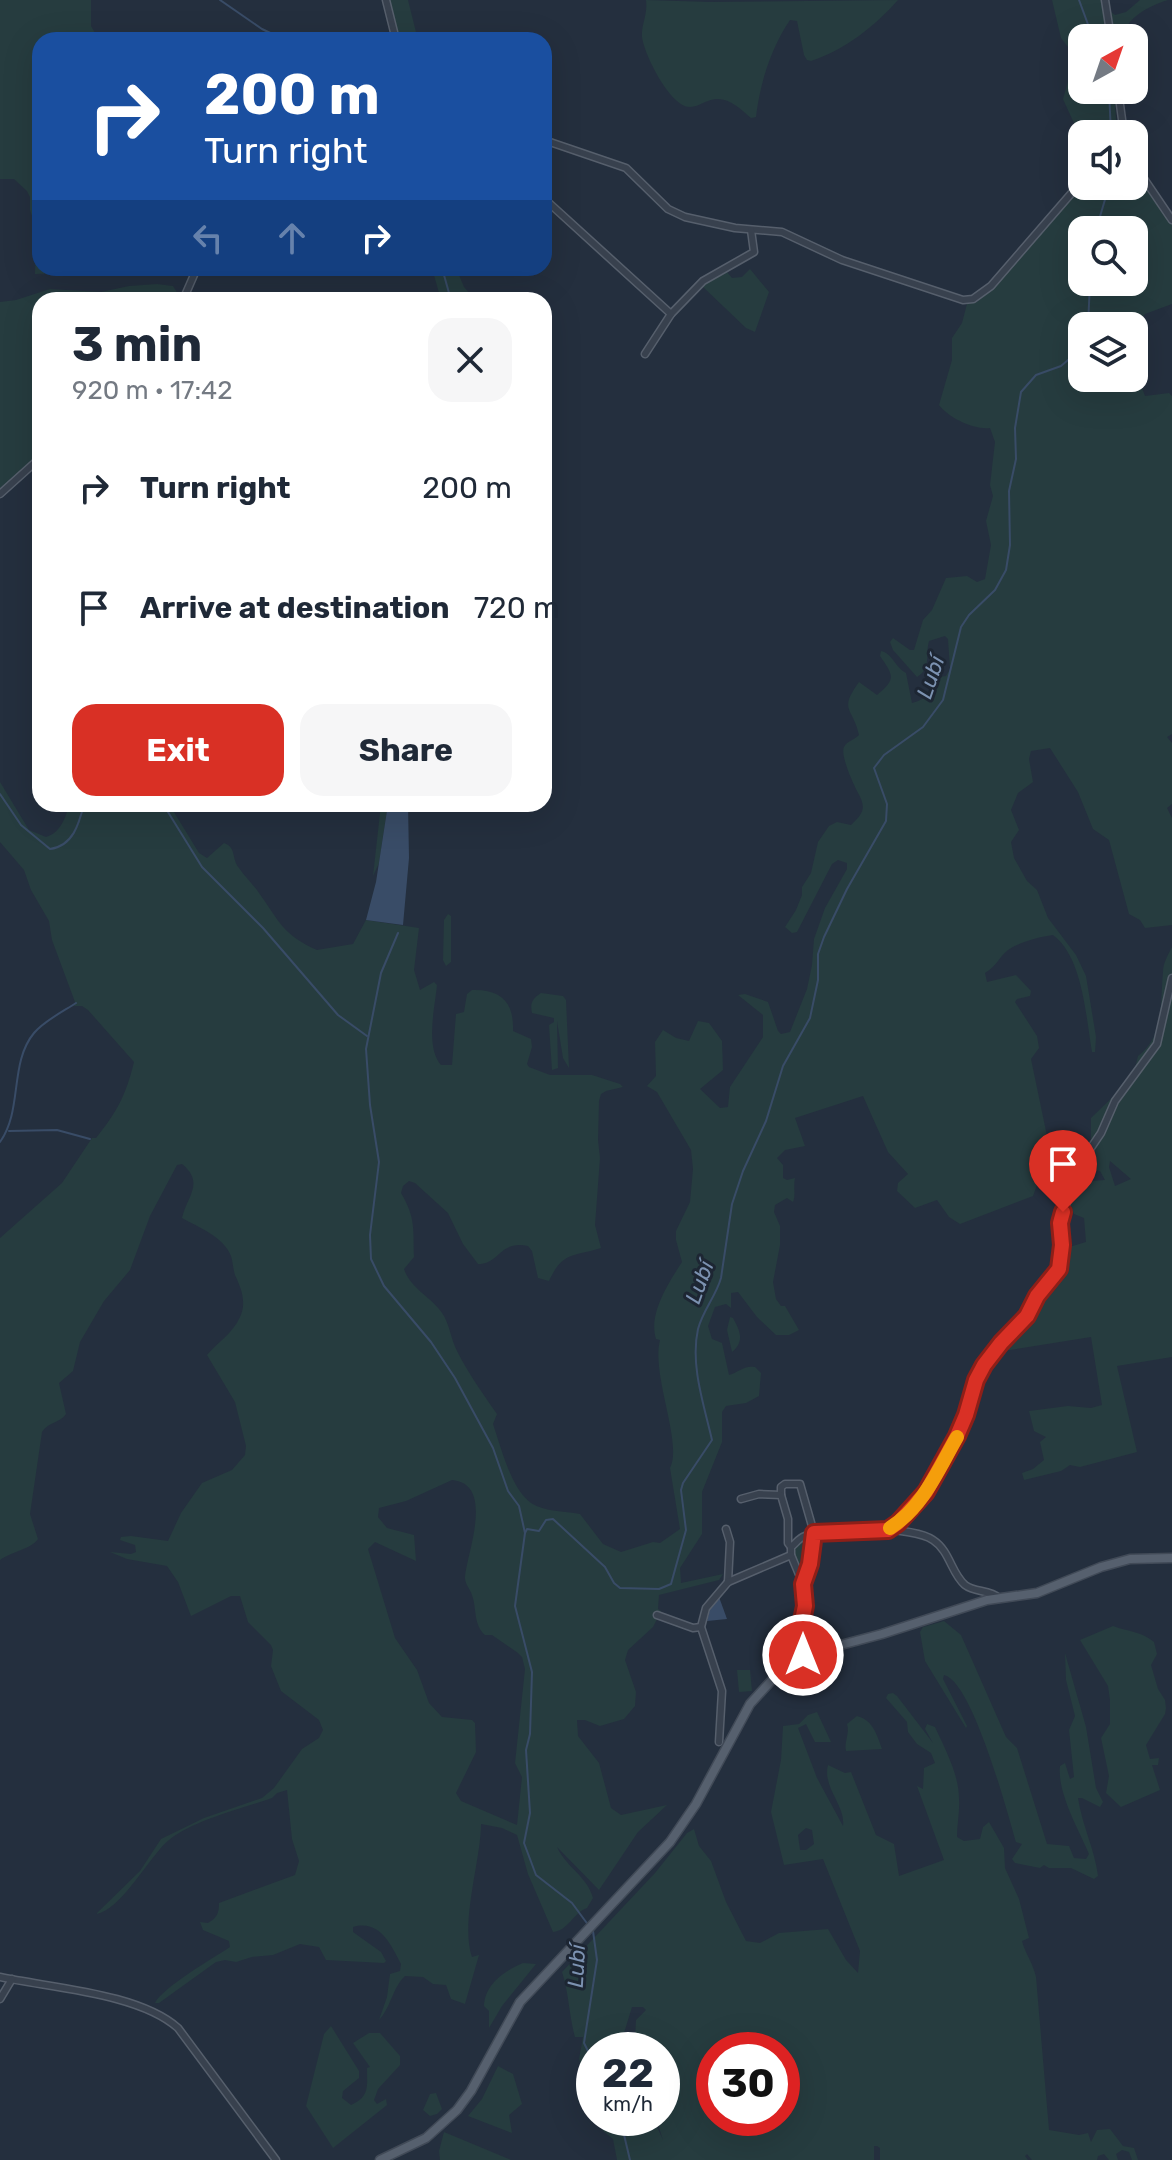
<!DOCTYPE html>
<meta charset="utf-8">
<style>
:root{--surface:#fff;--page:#f6f6f7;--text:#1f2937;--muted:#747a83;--accent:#d93025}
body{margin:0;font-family:Rubik,sans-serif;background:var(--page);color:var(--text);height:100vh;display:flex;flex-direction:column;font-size:30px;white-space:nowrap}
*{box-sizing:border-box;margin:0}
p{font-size:26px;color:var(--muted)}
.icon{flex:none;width:44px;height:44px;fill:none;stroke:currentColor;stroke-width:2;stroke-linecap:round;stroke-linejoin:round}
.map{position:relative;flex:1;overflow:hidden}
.details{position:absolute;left:32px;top:292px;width:520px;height:520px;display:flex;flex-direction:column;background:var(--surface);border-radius:24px;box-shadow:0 8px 32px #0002}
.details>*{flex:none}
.top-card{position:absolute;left:32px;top:32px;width:520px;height:244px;border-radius:24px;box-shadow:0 8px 32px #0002;background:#1a4fa0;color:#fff;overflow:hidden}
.needle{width:52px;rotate:40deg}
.controls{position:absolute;left:1068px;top:24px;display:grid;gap:16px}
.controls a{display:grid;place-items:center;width:80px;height:80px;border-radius:16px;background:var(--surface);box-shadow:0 8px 32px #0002;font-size:40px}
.speed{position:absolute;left:576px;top:2032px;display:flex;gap:16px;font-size:40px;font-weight:700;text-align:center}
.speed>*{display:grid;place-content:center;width:104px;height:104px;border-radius:50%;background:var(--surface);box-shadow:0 8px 32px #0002;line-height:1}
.speed small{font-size:20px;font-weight:400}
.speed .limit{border:12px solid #d22;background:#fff;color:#111}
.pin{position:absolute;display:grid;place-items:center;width:68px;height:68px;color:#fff;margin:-82px -34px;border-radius:50% 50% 50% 0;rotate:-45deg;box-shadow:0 0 8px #0007}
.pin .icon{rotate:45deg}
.me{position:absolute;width:88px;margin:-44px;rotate:0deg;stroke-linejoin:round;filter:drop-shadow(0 0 6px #0008)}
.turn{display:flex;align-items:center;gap:28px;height:168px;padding:0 40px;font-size:36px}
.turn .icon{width:104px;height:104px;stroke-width:2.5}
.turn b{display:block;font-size:56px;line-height:68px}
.lanes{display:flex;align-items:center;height:76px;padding:0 40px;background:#0003;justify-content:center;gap:40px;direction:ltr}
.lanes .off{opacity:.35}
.round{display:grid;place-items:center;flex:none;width:84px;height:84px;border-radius:24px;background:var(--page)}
.head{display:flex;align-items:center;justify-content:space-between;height:136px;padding:0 40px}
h1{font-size:48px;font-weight:700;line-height:60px}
.action{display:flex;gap:16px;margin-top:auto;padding:16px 40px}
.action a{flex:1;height:92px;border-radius:24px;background:var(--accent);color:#fff;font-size:32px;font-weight:700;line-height:92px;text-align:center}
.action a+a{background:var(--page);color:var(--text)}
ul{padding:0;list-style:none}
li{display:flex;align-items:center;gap:24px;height:120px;padding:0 40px}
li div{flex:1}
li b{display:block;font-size:30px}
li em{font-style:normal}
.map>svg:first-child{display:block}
.green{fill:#263c3f;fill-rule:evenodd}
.water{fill:#394c67}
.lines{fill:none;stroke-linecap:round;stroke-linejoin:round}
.stream{stroke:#394c67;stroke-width:2}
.minor-casing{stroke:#565f6c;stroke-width:9}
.major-casing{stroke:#414a57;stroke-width:11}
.minor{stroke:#38414e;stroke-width:6}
.major{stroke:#56606e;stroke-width:8}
.route-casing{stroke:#8d1f18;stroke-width:20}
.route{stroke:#d93025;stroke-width:14}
.slow{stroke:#f59e0b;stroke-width:14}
.labels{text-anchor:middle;stroke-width:6;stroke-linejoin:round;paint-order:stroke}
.water-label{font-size:22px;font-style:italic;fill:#7c92b1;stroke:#1d2633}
</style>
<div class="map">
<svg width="1172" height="2160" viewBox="0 0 1172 2160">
<rect width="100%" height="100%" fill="#242f3e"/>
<g class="green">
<polygon points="0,0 91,0 91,26 99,40 40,40 40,268 97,268 57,270 58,272 175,268 35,274 36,228 30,210 30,197 27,191 14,179 0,179"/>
<polygon points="389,0 408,0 418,40 409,40 407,35 398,34"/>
<path d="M646 0 710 2 898 0C875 26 845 50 811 61L807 60 804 55 797 21 790 20C771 48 760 83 756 117L751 118C738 107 726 94 708 101 702 103 696 107 690 107 670 107 644 54 642 37 641 25 648 14 646 0Z"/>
<polygon points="1052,0 1101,0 1107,38 1082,38 1082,90 1114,90 1117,134 1082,134 1082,175 1077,157 1078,132 1063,99 1074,60 1072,52 1061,38"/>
<path d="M1140 0H1168C1146 7 1129 17 1120 38H1114L1111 12 1115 15 1126 12Z"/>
<path d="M1134 170 1172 225V304L1145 314 1141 319 1145 358 1140 383 1145 396 1169 393 1172 396V734L1167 737 1172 743V804L1167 808 1172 818V925L1145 928 1140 920 1129 914 1109 840 1093 829 1078 792 1050 748 1031 751 1029 759 1033 782 1018 793 1011 810 1019 830 1011 842 1014 858 1027 881 1037 890 1048 918 1076 955 1086 976 1096 1037 1095 1052H1092C1086 1018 1083 957 1053 935 1039 937 1020 942 1008 950 998 958 997 966 985 973L987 982 1016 975 1031 991 1030 996 1017 999 1015 1002 1037 1036 1039 1048 1031 1059 1051 1155 1046 1160 1033 1196 960 1224 949 1217 937 1200 915 1208 897 1191 898 1183 908 1174 888 1152 863 1096 795 1118 805 1146 785 1150 777 1158 783 1165V1178L787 1180 795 1178C793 1186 796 1196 793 1202L787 1198 775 1205 774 1212 780 1226V1245L773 1282 776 1299 781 1306H785L799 1330 789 1335H776L757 1317 738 1292 731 1293V1308L726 1304 715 1307 708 1326 712 1339 722 1343 729 1375C739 1372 744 1365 755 1367L761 1373 759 1396 746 1403 726 1406 722 1412V1442L702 1492V1534L680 1568 681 1583 723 1574 719 1580 659 1595 658 1609 661 1611 653 1627 628 1650 625 1660 636 1692 635 1706 624 1719 600 1726 585 1720H577L578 1736 599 1763 611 1808 621 1815 667 1805 638 1832 599 1890 557 1847C566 1867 587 1876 593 1898L587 1908C574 1912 568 1931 553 1932L528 1874 517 1835 502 1828 481 1824C481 1860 460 1923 472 1957L479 1955 465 2004 451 1999 446 1985 433 1984 423 1977 405 1976C393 1987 390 2009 379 2020L387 1997 390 1974 400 1971 401 1964C391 1945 380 1919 353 1927V1932L381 1952 386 1961 384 1963 326 1960 319 1947 300 1944 273 1955 252 1957 236 1962 225 1960 216 1962 159 2003H155C163 1987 212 1959 230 1947L229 1941 203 1930 200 1922 208 1923C217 1918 219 1913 219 1903L295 1875 299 1861 292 1839 287 1790 277 1793 272 1798C241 1809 194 1820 169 1840 150 1855 121 1911 96 1914L140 1871 161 1839 204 1818 262 1798 274 1788 302 1749 319 1738 323 1730 319 1720 281 1691 271 1666 273 1650 271 1645 248 1622 240 1596H231L191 1616 178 1582 167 1566 127 1559 110 1552 131 1554 136 1552 135 1545 120 1540 121 1537 131 1536 168 1541 181 1513 202 1483 232 1470 245 1455 246 1446 235 1402 207 1355C218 1342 233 1333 240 1317 247 1302 241 1288 235 1275 233 1269 233 1262 231 1256 224 1237 198 1227 182 1218 187 1196 205 1183 182 1164L177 1165 150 1216 130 1270 104 1301 80 1342 73 1371 59 1383 66 1414C60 1423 48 1422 42 1432L30 1514 38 1539C31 1549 11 1552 0 1560V1238L62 1183 92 1138H96C117 1112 126 1095 134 1062L88 1010 82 1006H74L75 1002 52 940 49 921 31 890 24 870 0 842V782L29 830 46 837C60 833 66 818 69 804H169L199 853 207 858 224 843C237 848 231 858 239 868 245 877 253 884 259 893 279 921 283 935 317 950L353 944 366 920 419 928 414 970 420 990 434 982 437 985C435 1007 425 1047 441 1065H452L456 1014 464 1012 467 994 472 990C502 989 514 1003 513 1031L531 1039 532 1047 527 1064 529 1067 550 1075H592L620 1084 623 1087 606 1091 601 1094 599 1101 598 1140 600 1158 595 1225 601 1248C573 1257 563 1251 549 1281L538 1278 532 1251 528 1246C499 1240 500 1264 478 1264L463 1244 448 1213 415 1183 409 1181 403 1186 401 1193C416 1218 413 1230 414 1257L404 1269C411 1290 434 1298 444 1316 450 1327 451 1339 457 1351 468 1373 483 1394 497 1414L493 1424C501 1447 511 1489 531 1503 545 1512 564 1511 580 1514L603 1544 621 1552 653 1542 660 1543 680 1529 670 1468C683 1443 651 1375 660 1340L656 1339C648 1314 669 1282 682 1262L676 1240V1231L690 1202 693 1169 691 1150 657 1092 647 1086 656 1076 655 1042 663 1030 676 1038 689 1041 698 1021 709 1023 722 1041 723 1070 700 1089 720 1108 728 1107 730 1087 763 1037V1015L738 995 745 994 768 1002 778 1031 781 1034 790 1032 807 989 812 965 814 939 825 908 847 869V863L838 860 832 864 797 932 792 933 785 927 796 910 802 895V887L811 873 818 842 829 826 837 822 851 825C865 812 866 807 857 791 853 783 840 755 844 747 847 741 854 740 859 735 853 707 838 711 859 682L877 695C897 679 893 675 880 656L881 651C892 653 895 667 906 673L912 703C926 700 935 690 938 677L946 676 950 669 948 639 945 636 929 641C925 654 932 668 917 677L893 650 890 642 893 638 910 650H914L923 620 932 610 946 578 967 576 977 582 985 579 991 545 986 521 993 496 990 485 995 442 990 428C974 430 949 418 939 405L952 360V338L962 323 967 304 977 302 995 286 1082 186H1134ZM1082 230H1134V282H1082ZM1082 326H1134V378H1082ZM452 1480C496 1484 466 1555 465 1578 465 1584 470 1589 472 1595 477 1609 473 1624 485 1635H492L518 1653 522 1657 525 1669 515 1763 522 1777 517 1825 461 1801 456 1793 476 1752 475 1723 472 1720 442 1717 429 1703 417 1670 395 1638 368 1549 375 1542 416 1561 414 1535 387 1528 378 1517 379 1508 406 1501Z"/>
<polygon points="432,268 456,268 464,287 475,300 441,300"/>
<polygon points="750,269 769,292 755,332 746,328 702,286 727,272 732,278 742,277"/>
<polygon points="157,284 173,286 178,294 177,300 40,300 40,453 0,488 0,302 16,300 50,289 101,292 129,286"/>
<polygon points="381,804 388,804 379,863 373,876"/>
<polygon points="448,914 451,916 451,962 446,966 443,960 444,920"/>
<path d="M1172 947V1357L1117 1366 1137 1452 1080 1467 1070 1465 1061 1471 1024 1480 1022 1473 1033 1469 1044 1460 1040 1442 1046 1437 1034 1431 1029 1411 1068 1406 1091 1408 1102 1405 1091 1337 997 1352 1003 1344 1015 1337 1028 1320 1040 1297 1057 1281 1066 1248 1086 1242 1084 1218 1074 1214C1060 1185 1083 1181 1105 1180L1100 1171 1097 1170 1088 1179 1079 1176 1083 1164 1082 1155 1091 1139V1118L1122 1088 1135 1068 1138 1056C1165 1036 1160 1002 1163 972 1163 963 1168 955 1172 947ZM1110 1161 1131 1179 1115 1186 1109 1167Z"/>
<path d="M541 993 563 996 566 1000 569 1068 563 1058 557 1021 558 1068 552 1070 549 1025 554 1022V1018L532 1013C530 1003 532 999 541 993Z"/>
<path d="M730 1317 733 1318C740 1331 745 1341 732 1352L727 1330Z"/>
<polygon points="806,1537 809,1540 803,1577 793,1555 799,1542"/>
<path d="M944 1621 961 1635 1006 1737 1017 1748 1047 1844 1069 1846 1074 1858 1086 1859 1089 1854C1079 1830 1057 1793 1060 1766L1065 1763 1070 1779 1074 1777 1069 1730 1075 1716 1066 1680 1065 1653 1086 1727 1096 1788 1103 1802 1100 1807 1082 1798H1078C1082 1825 1095 1850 1098 1876L1094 1879 1071 1868H1049L1044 1865 1040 1868 1015 1863 1012 1859 1022 1844 1016 1842C1007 1811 972 1681 944 1675L943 1679 967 1726 966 1728 925 1661 920 1632 923 1627Z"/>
<path d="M1113 1626C1129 1632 1141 1631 1154 1642L1157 1654 1151 1665 1158 1689 1165 1700 1166 1708 1165 1714 1146 1745 1150 1759 1159 1758 1158 1765H1152L1160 1790 1121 1807 1106 1793 1109 1776 1101 1738 1110 1724V1700L1108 1686 1080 1640Z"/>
<polygon points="737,1670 750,1670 752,1691 739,1692"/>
<path d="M893 1693 897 1696 933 1743 925 1729 927 1724 935 1727C945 1749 959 1774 959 1799 960 1810 957 1824 957 1837L964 1841 980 1839 983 1827 989 1822 1004 1848 1005 1868 1019 1899 1029 1938 1022 1941C1025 1953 1033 1963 1036 1977L1049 2130 1079 2135 1088 2133 1091 2142 1097 2130 1110 2129 1123 2146 1134 2148 1138 2160H1132L1129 2152 1122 2150 1116 2154 1118 2160H1109L1104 2154 1098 2156 1097 2160H1032L1027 2154 1025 2156 1028 2160H880V2148L877 2146H874V2160H617L613 2139 603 2131 599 2118H653L663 2140 656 2118H662V2050H594V2100L579 2059 583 2037H575C569 2016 569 1993 562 1972L655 1873 687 1833 694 1829 699 1846 711 1861 726 1902 746 1941 760 1943 779 1933 828 1929 846 1960 858 1973 860 1951 823 1859 784 1865 771 1812 781 1760 783 1726 799 1724 808 1715 817 1712 831 1742H815L806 1724 798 1728 817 1778 843 1826C846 1806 822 1787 828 1765L845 1773 851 1772 876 1835 894 1844 899 1876 944 1860 917 1786 923 1789 924 1768 935 1763 931 1753 917 1744 908 1732 907 1722 886 1698 888 1694ZM806 1828 812 1830 814 1844 806 1850H800L798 1835ZM632 2007H643L646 2010 636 2020 635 2039 629 2044 624 2033ZM782 2050V2118H714V2050Z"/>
<path d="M857 1716C873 1720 877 1735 882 1749L846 1751C844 1741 850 1734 847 1724Z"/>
<path d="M523 1963 536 1964 502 2006 489 2028V2011L484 2006C485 1984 504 1971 523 1963Z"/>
<path d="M331 2026 359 2071V2078L343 2091 342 2098 351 2105C370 2097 367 2086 367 2068L370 2067 353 2043 369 2033H380L400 2056V2065L378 2089 374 2100 377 2104 386 2099 387 2105 333 2148 306 2106 324 2034Z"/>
<polygon points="498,2066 513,2074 522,2104 509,2115 512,2133 468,2116 482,2099"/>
<polygon points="436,2093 442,2109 437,2114 430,2116 423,2110 430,2094"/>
<polygon points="444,2132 511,2160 440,2160 439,2151"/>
</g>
<g class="water">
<polygon points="388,804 408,804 409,858 403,925 366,920 376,882"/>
<polygon points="719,1597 727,1619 707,1621 711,1605"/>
</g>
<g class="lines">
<g class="stream">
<polyline points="220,0 262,29 285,40"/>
<polyline points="1079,0 1093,38"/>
<polyline points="406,36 406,40"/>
<polyline points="1109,90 1111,134"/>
<polyline points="1096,230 1109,186"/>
<polyline points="442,268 451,300"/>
<polyline points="1088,326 1090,282"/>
<path d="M0 794 21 825 50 849C73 846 79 824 84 804"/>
<polyline points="163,804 202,867 263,928 338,1015 367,1036"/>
<polyline points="398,933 381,973 366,1049 370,1105 379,1162 370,1235 371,1259 384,1286 431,1342 455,1378 493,1448 508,1491 519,1506 525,1533"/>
<polyline points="9,1131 57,1130 90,1139"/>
<path d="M0 1142C23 1110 9 1063 34 1033 44 1021 62 1012 76 1003"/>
<path d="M589 1926 572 1903 536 1875 524 1843 530 1813 526 1750 530 1734 532 1672 515 1606 525 1533 527 1529 539 1531 546 1520 553 1519 605 1567 614 1583 620 1588 659 1589 671 1584 686 1530 681 1490 683 1483 712 1440C704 1405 690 1365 698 1329 703 1310 716 1296 721 1278L732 1204 743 1171 766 1121 783 1066 810 1018 818 980V954L824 937 847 889 886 821 887 804 874 768 884 755 923 727 943 700 961 627 969 615 995 590 1006 570 1010 545 1009 491 1016 459 1015 428 1021 392 1036 375 1061 366 1082 348"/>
<polyline points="593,1931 597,1960 584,2043 594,2063"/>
<polyline points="620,2118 630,2160"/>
</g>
<g class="minor-casing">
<g id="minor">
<polyline points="386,0 396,40"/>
<polyline points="1105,0 1111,38"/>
<polyline points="1118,90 1124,134"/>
<polyline points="544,140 626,168 668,209 685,217 735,228 782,232 842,260 963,300 973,299 991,286 1082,181"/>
<polyline points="1134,164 1172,220"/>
<polyline points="544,202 549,203 671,314"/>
<polyline points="183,300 197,268"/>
<polyline points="645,354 671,314 703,281 754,252 751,230"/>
<polyline points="0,494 40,458"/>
<path d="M781 1495V1487L785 1484H800L814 1533C807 1549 810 1567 803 1584"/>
<polyline points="741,1499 759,1494 781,1495 788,1519 788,1543 791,1547"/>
<polyline points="726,1529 730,1542 728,1582"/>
<polyline points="888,1530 898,1523 926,1492 957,1436 966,1415 976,1380 984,1365 1001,1343 1027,1316 1037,1296 1059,1269 1062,1245 1060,1223 1080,1164 1101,1133 1115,1101 1157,1044 1172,978"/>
<polyline points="657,1615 693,1628 701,1627"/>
<path d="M803 1655 800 1630 805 1606 803 1584 791 1555V1547C796 1543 799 1538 805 1536 828 1526 913 1526 933 1540 950 1551 951 1573 965 1585 975 1593 989 1589 999 1598"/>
<polyline points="719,1742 722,1691 701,1627 706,1608 728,1582 791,1555"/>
<path d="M0 1977C51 1988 139 1993 178 2028L276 2160"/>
<polyline points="0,1999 12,1979"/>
</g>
</g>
<g class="major-casing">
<polyline id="major" points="380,2160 426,2138 457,2110 471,2091 520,2002 670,1842 696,1804 750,1704 782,1669 803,1655 882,1634 987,1600 1037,1593 1101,1567 1130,1559 1172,1558"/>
</g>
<use href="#minor" class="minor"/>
<use href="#major" class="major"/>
</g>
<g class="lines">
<g class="route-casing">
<polyline id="route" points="803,1655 800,1630 805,1606 803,1584 810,1564 814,1533 888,1530 898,1523 926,1492 957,1436 966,1415 976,1380 984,1365 1001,1343 1027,1316 1037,1296 1059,1269 1062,1245 1060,1223 1063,1212"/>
</g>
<use href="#route" class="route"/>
<path class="slow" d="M890 1528C923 1507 938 1470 957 1437"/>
</g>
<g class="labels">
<g class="water-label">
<text transform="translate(930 677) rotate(-71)" y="8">Lubí</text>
<text transform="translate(699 1282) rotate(-70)" y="8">Lubí</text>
<text transform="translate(576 1966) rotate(-87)" y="8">Lubí</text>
</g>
</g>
</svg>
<div class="controls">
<a><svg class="needle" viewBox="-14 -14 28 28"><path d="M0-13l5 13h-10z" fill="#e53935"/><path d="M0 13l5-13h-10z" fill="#747a83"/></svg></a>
<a><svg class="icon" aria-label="sound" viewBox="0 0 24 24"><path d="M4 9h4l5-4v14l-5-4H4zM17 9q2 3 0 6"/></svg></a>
<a><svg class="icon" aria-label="search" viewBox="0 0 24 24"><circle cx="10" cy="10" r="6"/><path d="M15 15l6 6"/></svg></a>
<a><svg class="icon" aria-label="layers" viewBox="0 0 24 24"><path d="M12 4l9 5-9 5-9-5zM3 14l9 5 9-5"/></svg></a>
</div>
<div class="speed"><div>22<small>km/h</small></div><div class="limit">30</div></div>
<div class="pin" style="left:1063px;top:1212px;background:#d93025"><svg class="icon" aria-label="arrive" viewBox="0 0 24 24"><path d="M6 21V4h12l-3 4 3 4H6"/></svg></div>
<svg class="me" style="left:803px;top:1655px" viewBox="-20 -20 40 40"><circle r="17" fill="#d93025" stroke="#fff" stroke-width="3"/><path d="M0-11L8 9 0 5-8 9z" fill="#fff"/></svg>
<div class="top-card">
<div class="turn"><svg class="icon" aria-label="right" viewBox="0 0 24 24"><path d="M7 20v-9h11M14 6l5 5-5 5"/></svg><div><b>200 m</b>Turn right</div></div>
<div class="lanes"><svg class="icon off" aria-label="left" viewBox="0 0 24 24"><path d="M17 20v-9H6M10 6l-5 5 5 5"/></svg><svg class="icon off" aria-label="ahead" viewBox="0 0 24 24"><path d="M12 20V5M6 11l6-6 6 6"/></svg><svg class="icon" aria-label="right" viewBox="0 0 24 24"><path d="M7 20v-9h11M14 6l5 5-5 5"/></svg></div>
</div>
<section class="details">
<div class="head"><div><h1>3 min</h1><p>920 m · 17:42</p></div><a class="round"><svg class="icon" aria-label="close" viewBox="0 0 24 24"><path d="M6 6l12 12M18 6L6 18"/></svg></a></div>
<ul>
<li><svg class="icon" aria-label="right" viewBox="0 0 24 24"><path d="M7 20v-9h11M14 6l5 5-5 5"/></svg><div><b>Turn right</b></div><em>200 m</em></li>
<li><svg class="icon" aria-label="arrive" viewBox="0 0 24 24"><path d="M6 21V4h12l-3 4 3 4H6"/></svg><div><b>Arrive at destination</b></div><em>720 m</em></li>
</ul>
<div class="action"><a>Exit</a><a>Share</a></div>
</section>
</div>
